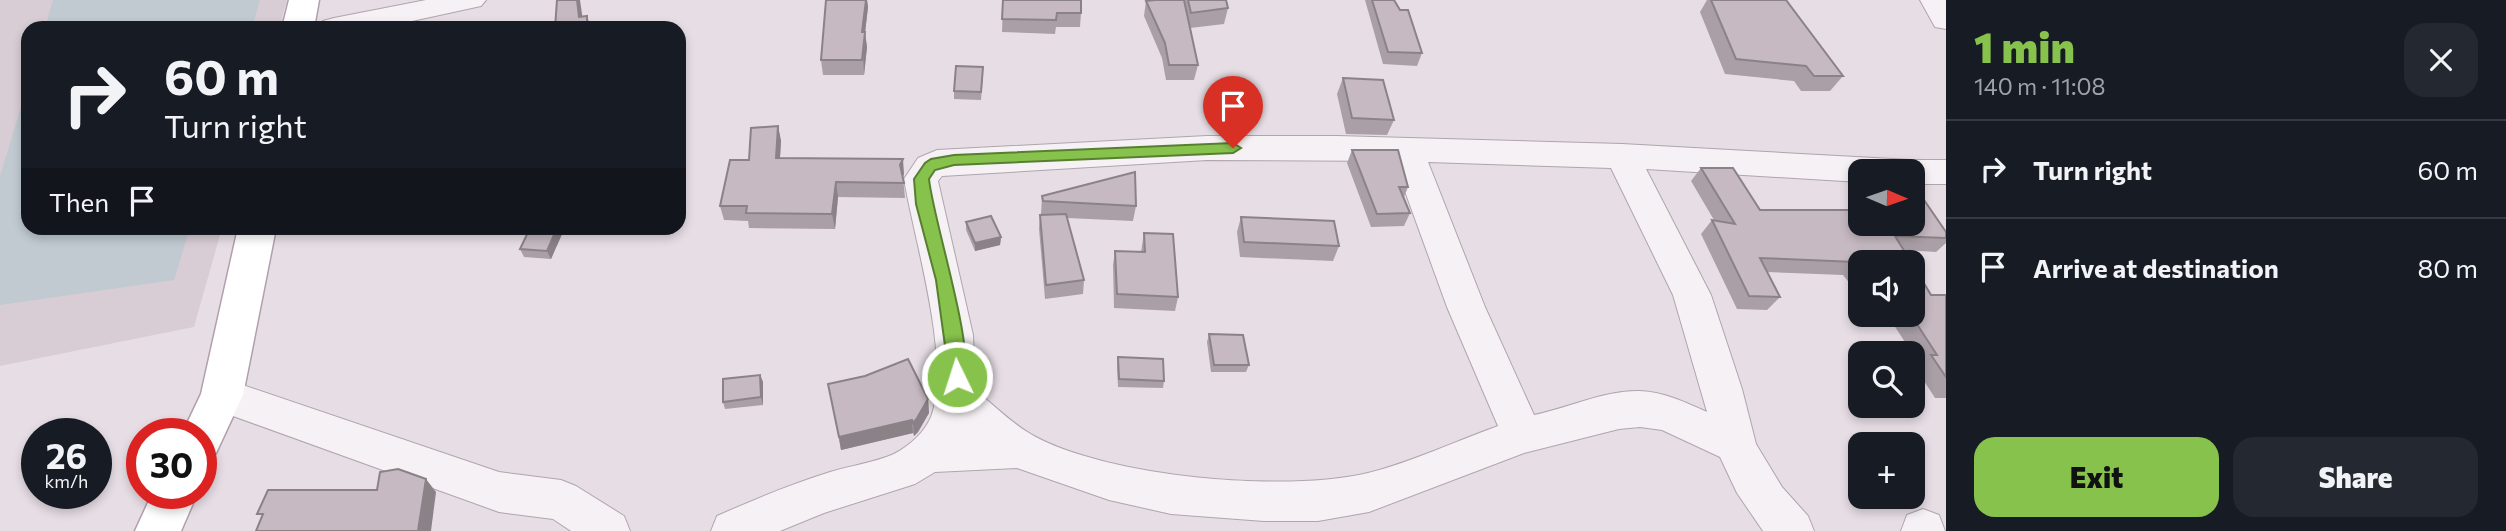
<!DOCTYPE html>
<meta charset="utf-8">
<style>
:root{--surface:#171b24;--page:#242831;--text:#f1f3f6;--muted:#9ea1a6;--line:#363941;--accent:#87c34c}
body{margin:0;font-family:Commissioner,sans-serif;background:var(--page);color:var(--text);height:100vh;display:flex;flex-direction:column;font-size:26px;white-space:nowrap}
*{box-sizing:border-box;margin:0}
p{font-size:23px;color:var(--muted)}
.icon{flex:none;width:38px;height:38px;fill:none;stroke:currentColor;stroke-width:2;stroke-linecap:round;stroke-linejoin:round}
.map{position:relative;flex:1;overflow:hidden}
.sheet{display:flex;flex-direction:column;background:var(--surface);width:560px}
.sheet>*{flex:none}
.guide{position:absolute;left:21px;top:21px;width:665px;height:214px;border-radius:21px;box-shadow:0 4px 10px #0003;background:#171b24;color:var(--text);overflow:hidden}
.needle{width:46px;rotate:92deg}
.fabs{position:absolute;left:1848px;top:159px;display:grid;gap:14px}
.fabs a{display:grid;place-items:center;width:77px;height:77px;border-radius:14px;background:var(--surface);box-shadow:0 4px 10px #0003;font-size:35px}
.speed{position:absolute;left:21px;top:418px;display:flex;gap:14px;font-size:35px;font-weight:700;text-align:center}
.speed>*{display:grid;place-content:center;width:91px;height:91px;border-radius:50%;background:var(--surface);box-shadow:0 4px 10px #0003;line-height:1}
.speed small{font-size:18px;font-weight:400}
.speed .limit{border:10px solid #d22;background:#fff;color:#111}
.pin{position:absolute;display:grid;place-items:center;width:60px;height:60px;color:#fff;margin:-72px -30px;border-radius:50% 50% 50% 0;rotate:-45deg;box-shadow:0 0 7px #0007}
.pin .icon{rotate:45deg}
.me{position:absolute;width:77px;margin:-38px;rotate:356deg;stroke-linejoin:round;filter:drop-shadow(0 0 5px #0008)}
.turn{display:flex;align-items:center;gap:24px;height:147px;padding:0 28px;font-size:32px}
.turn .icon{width:91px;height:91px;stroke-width:2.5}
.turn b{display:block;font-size:49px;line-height:60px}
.then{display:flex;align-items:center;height:66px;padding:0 28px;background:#0003;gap:14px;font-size:26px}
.round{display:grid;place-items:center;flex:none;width:74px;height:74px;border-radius:21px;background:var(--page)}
.headline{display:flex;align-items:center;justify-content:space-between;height:119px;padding:0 28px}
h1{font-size:42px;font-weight:800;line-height:52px;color:var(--accent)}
.primary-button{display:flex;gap:14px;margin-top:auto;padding:14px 28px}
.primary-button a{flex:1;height:80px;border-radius:21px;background:var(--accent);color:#111;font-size:28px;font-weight:800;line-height:80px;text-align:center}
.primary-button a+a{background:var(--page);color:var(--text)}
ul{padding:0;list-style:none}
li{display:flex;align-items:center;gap:21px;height:98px;padding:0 28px;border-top:2px solid var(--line)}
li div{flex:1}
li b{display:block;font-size:26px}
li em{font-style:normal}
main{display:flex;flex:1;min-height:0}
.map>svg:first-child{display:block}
.built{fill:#d8cdd4}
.green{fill:#c0cad0}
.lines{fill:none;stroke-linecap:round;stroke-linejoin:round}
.minor-casing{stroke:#b0a4ad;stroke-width:2}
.major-casing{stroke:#b19fad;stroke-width:3}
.minor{fill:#f5f1f4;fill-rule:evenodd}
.major{fill:#fff;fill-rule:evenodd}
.wall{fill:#aa9fa7}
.shaded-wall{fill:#8b8288}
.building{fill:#c6b9c2;stroke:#8b8288;stroke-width:2}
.route{fill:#87c34c;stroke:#587f31;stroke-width:2}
</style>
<main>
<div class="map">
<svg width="1946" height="531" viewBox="0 0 1946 531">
<rect width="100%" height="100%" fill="#e7dee5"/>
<polygon class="built" points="0,0 287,0 279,28 28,28 28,228 222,228 194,327 0,366"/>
<g class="green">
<polygon points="53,0 260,0 252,28 45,28"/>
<polygon points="28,84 28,228 190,228 174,280 0,305 0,176"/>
</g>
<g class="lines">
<g class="minor-casing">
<g id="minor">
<polygon points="426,0 486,0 481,6 380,28 319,28 323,21 334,18"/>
<polygon points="1920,0 1946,0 1946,29 1935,27"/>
<path d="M1207 136H1337L1622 144 1911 160H1946V184H1913V172H1860V182L1646 169 1711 295 1742 389 1756 444 1782 487 1808 516 1814 531H1763L1737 493 1720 457 1662 430 1640 427 1619 429 1524 453 1369 512 1318 521H1264L1171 514 1109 500 1017 468 935 472 915 484 824 513 780 531H711L717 516C753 500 789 485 827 473 848 466 874 463 894 454 909 446 924 433 931 417 952 361 914 239 904 179L918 158 937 150ZM1207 160 1394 161 1447 307 1498 426C1456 441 1412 462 1368 473 1285 493 1109 477 1034 436 1013 425 994 405 975 390L973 335 938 181 942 176ZM1428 162 1611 168 1673 295 1707 412C1685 402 1664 392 1640 391 1605 390 1568 408 1534 415L1485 307Z"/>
<polygon points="222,378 499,472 561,480 576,486 624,516 630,531 571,531 553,519 499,512 208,407 202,395 208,383"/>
<polygon points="1923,509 1939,515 1945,531 1901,531 1907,515"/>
</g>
</g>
<g class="major-casing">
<g id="major">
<polygon points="289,0 319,0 314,28 282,28"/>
<polygon points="238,228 276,228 243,395 216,453 201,458 201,434 182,434 201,394"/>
<polygon points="152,494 197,494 181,531 135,531"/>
</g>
</g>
<use href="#minor" class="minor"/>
<use href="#major" class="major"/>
</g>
<g class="wall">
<polygon points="826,0 867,0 868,7 865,33 867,47 864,75 823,75 821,60"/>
<polygon points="1003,0 1081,13 1080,27 1056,27 1055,34 1002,32"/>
<polygon points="1155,0 1226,0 1228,8 1224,24 1190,28 1198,65 1194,80 1166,80 1162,58 1144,16 1146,1"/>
<polygon points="1365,0 1394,0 1422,53 1417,66 1383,64"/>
<polygon points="1707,0 1786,0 1843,76 1830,91 1801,91 1794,81 1725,74 1700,12"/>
<polygon points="983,76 981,100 954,99 954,91"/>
<polygon points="1343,78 1394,120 1387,135 1346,134 1337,94"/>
<polygon points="778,126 781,141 780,158 904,174 903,177 905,198 838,197 835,229 749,228 748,221 724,220 720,206 749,160"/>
<polygon points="1352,150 1408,187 1404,197 1410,213 1404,226 1371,227 1347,163"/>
<polygon points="1701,168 1760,210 1946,232 1946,243 1936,252 1904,250 1860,262 1860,296 1843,275 1767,272 1780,297 1767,310 1737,309 1701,234 1712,220 1714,220 1691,181"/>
<polygon points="1042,196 1136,206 1133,221 1067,218 1084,280 1083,294 1045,299 1039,229 1040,215 1041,215"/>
<polygon points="1241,217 1339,246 1333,261 1240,257 1237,232"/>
<polygon points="966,222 1001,237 1000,245 975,251 966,230"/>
<polygon points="323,228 358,228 356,232 327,233"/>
<polygon points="1144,233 1178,297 1175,311 1114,308 1113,265 1115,251 1141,252"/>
<polygon points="562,234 551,259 524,257 520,249"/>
<polygon points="1931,295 1946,295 1946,398 1935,398 1915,367 1919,364 1892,322 1882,323 1876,315 1913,315"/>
<polygon points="1209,334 1249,365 1246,372 1211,372 1207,342"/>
<polygon points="1118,357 1164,381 1163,388 1118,387 1117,364"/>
<polygon points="760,375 763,382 763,405 725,409 723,402"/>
<polygon points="828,384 928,399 929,413 918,432 914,436 913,433 841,450"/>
</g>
<g class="shaded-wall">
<polygon points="577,0 580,0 584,28 579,17"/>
<polygon points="866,0 867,0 868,7 865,33 867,47 864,75 862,32"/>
<polygon points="587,16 591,28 587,28"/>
<polygon points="778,126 781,141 779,172 776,158"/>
<polygon points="903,159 904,174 901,179 900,165"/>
<polygon points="836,182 838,197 835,229 832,214"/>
<polygon points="557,228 558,228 562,234 551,259 547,251"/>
<polygon points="1001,237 1000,245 975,251 975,243"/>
<polygon points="760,375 763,382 763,405 761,397"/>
<polygon points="928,399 929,413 918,432 914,436 913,423"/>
<polygon points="912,420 913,433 841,450 839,437"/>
<polygon points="426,479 436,492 431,531 418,531"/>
</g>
<g class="building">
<polygon points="557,0 577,0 579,17 587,16 587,28 555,28"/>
<polygon points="826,0 866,0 862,32 865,32 862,60 821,60"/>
<polygon points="1003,0 1081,0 1081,13 1057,13 1056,20 1002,19"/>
<polygon points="1155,0 1184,0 1198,65 1169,65 1165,43 1146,1"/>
<polygon points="1188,0 1226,0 1228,8 1191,13"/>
<polygon points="1372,0 1394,0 1400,10 1408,10 1422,53 1388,52"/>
<polygon points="1711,0 1786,0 1843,76 1814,76 1806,66 1736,59"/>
<polygon points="956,66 983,67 981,92 954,91"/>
<polygon points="1343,78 1383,80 1394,120 1352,118"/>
<polygon points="778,126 776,158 903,159 900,165 904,183 836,182 832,214 746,213 747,206 720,206 730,160 749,160 751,128"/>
<polygon points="1352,150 1398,150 1408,187 1399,187 1410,213 1377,214"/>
<polygon points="1701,168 1733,168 1760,210 1860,210 1860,224 1913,224 1913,184 1946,232 1946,238 1895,236 1911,262 1860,262 1860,267 1856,262 1760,258 1780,297 1749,296 1712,220 1735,224"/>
<polygon points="1135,172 1136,206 1043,201 1042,196"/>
<polygon points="1066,214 1084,280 1046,285 1040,215"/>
<polygon points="991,216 1001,237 975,243 966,222"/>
<polygon points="1241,217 1334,221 1339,246 1244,242"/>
<polygon points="530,228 557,228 547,251 520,249"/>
<polygon points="1144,233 1173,234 1178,297 1117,294 1115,251 1145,252"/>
<polygon points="1913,265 1931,295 1946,295 1946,377 1931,355 1937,355 1911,315 1913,315"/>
<polygon points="1209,334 1243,335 1249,365 1214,365"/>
<polygon points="1118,357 1163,359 1164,381 1119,379"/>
<polygon points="908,359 928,399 917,418 913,423 912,420 839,437 828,384 865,376"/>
<polygon points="760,375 761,397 723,402 723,379"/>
<polygon points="398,469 426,479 418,531 256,531 263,514 257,514 268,490 377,490 380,472"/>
</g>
<path class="route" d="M1233 143 1241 148 1233 153 954 165 935 170 929 179C933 220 977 353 963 382L957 385 950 382 936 280 916 204 914 179 925 163 931 159 954 155Z"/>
</svg>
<div class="fabs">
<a><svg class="needle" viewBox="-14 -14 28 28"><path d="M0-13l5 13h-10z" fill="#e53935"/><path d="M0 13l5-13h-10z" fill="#9ea1a6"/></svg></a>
<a><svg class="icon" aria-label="sound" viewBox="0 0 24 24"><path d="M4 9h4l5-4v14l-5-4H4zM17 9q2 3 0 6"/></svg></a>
<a><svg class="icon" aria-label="search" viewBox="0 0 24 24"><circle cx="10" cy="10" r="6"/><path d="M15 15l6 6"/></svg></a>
<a>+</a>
</div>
<div class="speed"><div>26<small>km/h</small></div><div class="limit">30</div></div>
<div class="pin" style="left:1233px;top:148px;background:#d93025"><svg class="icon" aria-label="arrive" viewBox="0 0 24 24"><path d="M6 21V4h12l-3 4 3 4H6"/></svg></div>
<svg class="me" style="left:957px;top:377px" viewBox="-20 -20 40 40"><circle r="17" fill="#87c34c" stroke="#fff" stroke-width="3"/><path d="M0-11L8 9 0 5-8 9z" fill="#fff"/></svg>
<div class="guide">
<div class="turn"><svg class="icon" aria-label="right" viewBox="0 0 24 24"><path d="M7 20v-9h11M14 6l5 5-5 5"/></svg><div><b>60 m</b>Turn right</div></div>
<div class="then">Then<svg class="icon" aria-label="arrive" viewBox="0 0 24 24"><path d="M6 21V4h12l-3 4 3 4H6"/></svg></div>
</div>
</div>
<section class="sheet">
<div class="headline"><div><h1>1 min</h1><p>140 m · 11:08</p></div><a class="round"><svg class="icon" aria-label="close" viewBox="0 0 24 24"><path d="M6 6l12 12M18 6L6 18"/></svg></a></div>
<ul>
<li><svg class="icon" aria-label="right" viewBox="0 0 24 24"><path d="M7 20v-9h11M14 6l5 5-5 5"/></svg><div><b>Turn right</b></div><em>60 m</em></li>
<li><svg class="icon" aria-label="arrive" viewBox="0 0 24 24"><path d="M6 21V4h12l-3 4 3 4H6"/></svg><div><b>Arrive at destination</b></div><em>80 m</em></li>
</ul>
<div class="primary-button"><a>Exit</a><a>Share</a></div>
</section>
</main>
